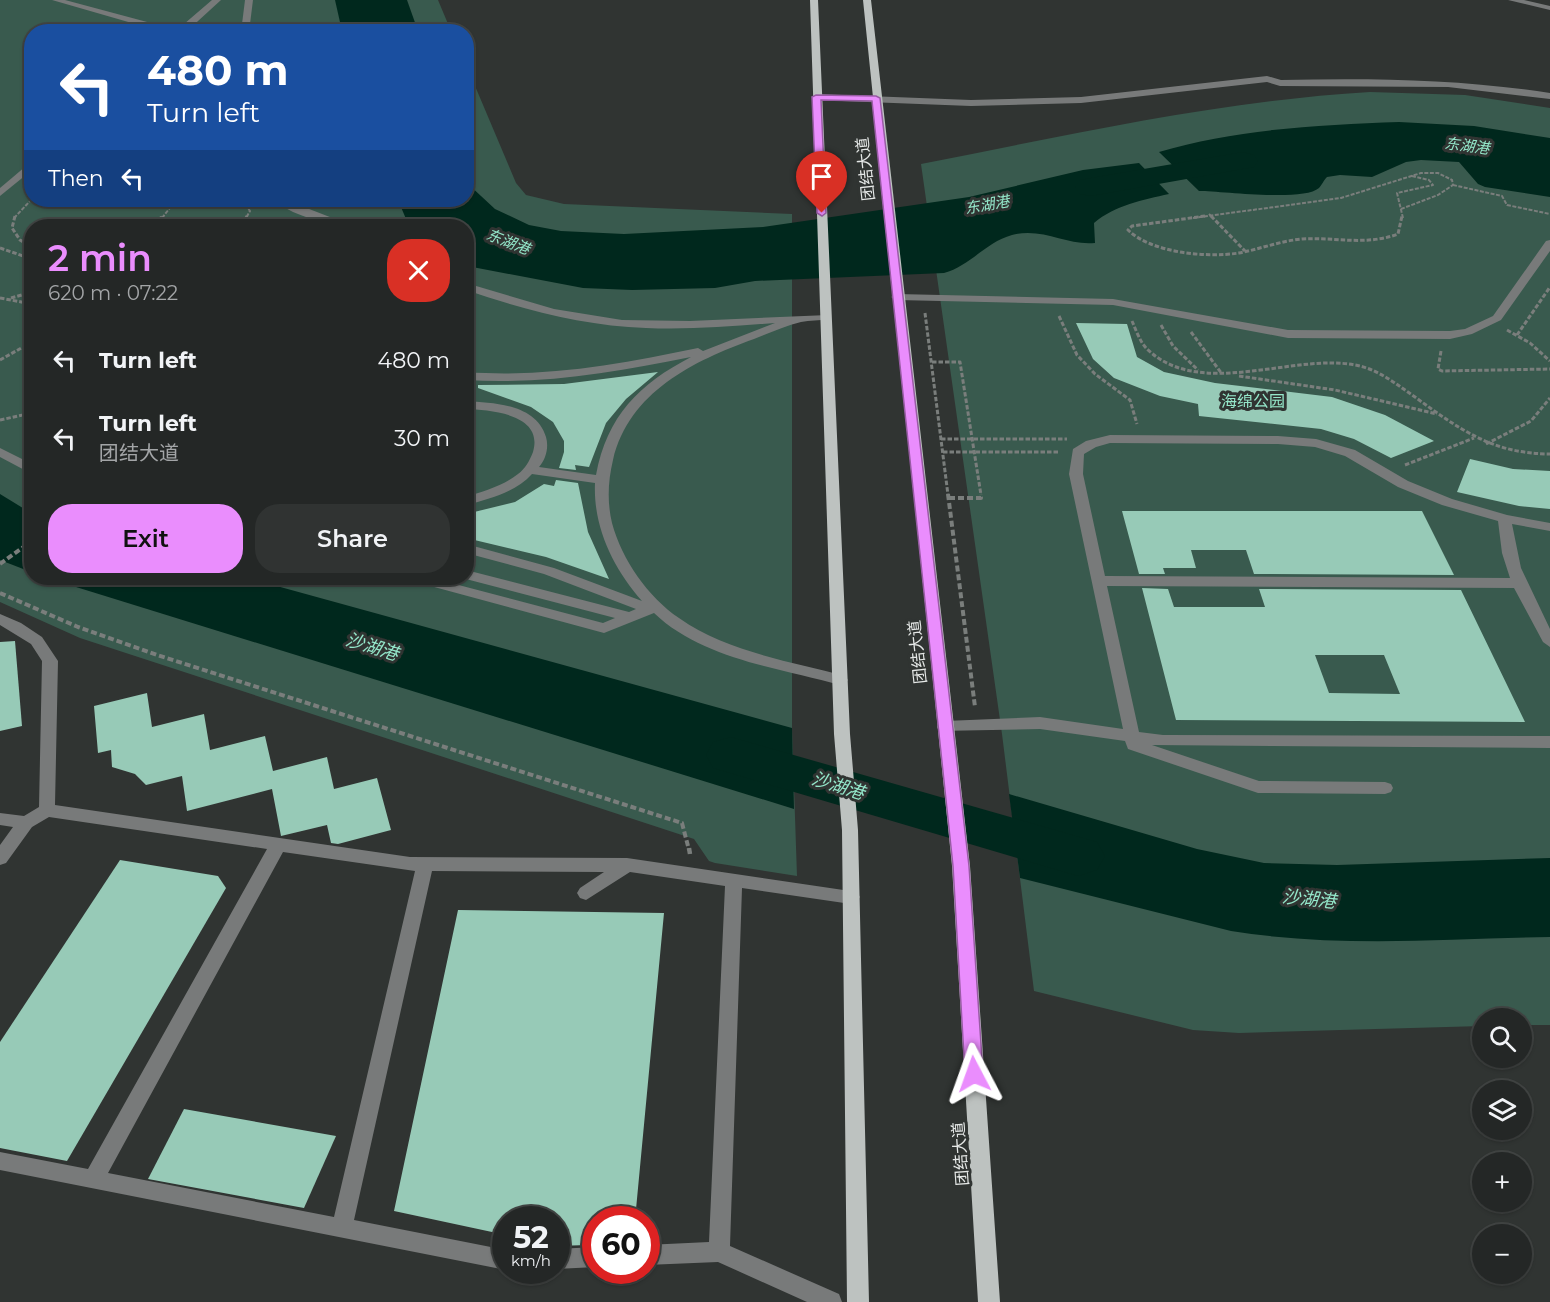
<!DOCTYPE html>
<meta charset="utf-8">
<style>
:root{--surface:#242726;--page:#303332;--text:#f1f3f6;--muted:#a3a5a7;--line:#414443;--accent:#ea8dfd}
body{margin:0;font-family:Montserrat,"Noto Sans SC",sans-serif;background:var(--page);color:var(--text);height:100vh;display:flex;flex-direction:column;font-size:22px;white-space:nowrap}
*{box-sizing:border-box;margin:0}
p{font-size:20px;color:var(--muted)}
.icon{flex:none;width:33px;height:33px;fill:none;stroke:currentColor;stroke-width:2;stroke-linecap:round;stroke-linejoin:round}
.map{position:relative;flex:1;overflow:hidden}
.drawer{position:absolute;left:24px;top:219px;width:450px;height:366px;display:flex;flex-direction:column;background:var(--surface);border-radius:24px;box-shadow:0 2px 4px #0004,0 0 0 2px var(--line)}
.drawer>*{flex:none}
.banner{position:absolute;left:24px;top:24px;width:450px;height:183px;border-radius:24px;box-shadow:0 2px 4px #0004,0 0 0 2px var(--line);background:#1a4fa0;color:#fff;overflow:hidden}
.controls{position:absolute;left:1472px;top:1008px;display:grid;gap:12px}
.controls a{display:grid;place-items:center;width:60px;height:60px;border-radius:50%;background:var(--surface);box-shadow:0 2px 4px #0004,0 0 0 2px var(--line);font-size:30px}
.speed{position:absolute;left:492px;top:1206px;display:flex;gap:12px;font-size:30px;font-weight:700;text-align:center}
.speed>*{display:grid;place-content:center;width:78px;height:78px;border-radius:50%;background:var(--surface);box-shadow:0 2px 4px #0004,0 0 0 2px var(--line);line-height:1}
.speed small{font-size:15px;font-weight:400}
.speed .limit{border:9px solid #d22;background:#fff;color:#111}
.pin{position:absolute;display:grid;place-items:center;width:51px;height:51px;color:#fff;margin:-62px -26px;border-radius:50% 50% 50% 0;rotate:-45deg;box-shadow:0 0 6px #0007}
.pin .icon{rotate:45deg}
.me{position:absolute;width:66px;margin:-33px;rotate:356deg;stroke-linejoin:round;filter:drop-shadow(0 0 4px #0008)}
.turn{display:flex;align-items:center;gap:21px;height:126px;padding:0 24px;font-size:27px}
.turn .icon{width:78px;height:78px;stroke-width:2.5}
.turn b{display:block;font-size:42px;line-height:51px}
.then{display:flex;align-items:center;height:57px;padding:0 24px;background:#0003;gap:12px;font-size:22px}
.round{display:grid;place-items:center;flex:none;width:63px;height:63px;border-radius:24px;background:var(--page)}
.overview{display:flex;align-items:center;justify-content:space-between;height:102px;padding:0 24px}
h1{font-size:36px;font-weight:600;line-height:45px;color:var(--accent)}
.button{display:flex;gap:12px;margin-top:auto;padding:12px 24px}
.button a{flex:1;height:69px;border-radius:24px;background:var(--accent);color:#111;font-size:24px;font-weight:600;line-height:69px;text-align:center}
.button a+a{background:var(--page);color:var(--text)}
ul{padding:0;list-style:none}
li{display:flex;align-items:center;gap:18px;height:78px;padding:0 24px}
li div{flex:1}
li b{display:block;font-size:22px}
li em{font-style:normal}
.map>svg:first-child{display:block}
.green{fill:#395a4e;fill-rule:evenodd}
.water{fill:#00281d}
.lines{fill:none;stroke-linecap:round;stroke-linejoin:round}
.river{fill:#00281d;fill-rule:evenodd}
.building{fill:#97cab7;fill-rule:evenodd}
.path-far3{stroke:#7a7e7c;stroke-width:2;stroke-dasharray:4 1.5;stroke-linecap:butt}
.path-far2{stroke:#7a7e7c;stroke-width:3;stroke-dasharray:4.5 2;stroke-linecap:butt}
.path-far1{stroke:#7a7e7c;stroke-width:4;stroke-dasharray:6 3;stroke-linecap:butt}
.path{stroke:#7a7e7c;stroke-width:4.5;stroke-dasharray:8 4;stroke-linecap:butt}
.minor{fill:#787a7a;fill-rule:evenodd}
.major{fill:#bdc2c0;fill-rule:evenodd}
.route{fill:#ea8dfd;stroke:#985ca4;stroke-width:1.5}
.labels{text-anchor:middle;stroke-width:6;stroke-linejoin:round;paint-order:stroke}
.far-water-label{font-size:15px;font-style:italic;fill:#94e7ca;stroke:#303432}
.street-label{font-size:16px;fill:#e5e8e7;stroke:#303432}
.park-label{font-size:16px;fill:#95e7ca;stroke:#303432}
.water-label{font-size:18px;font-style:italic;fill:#94e7ca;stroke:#303432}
</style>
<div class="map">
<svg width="1550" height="1302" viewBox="0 0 1550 1302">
<rect width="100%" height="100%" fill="#303432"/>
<g class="green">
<path d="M0 0H438L451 31 32 32V200H466L467 67 516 183 526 195 564 204 792 214V728L797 876 715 863 709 861 694 839 80 638 0 602ZM32 226H466V578H32Z"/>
<path d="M1370 92 1465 95 1550 108V1025H1521V1018H1482V1026L1239 1033 1193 1030 1034 991 1002 734 921 164C1070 135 1218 101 1370 92Z"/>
</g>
<g class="water">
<polygon points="335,0 407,0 418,31 342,31"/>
<path d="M1399 122 1474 126 1550 138V197L1485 187 1478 184 1459 162 1421 160 1406 162 1372 177 1340 175 1327 177C1323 181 1322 185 1319 188 1303 202 1222 191 1199 191L1159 152C1235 129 1320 125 1399 122Z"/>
<path d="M1139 163 1169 194C1143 200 1115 205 1094 223L1095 243C1067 246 1043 227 1012 235 986 242 970 266 944 273L755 281 715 288 632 290 583 288 467 266 466 226H409L398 200H466L467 183 495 209 529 225 561 231 624 234 763 227 969 197 1083 170Z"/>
<polygon points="0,494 31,513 31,572 0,560"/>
<polygon points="47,578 248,578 792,728 794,809"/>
<path d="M1009 794 1197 849 1264 863 1337 865 1550 858V937C1444 939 1336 948 1231 931L1020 878Z"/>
</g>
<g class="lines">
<g class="river">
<polygon points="1243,152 1254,155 1258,161 1254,167 1091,196 1080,194 1075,187 1080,180 1091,178"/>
<polygon points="731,737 1097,842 1105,856 1097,870 1078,876 713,768 706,755 713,742"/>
</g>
</g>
<g class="building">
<polygon points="1076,323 1127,324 1137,357 1164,372 1215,383 1332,397 1385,415 1434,441 1391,458 1354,439 1321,429 1199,416 1198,404 1160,396 1114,378 1093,359"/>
<polygon points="658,372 626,399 606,423 589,467 575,465 576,470 559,468 564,452 564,441 553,422 531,407 478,388 478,385 564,384"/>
<polygon points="1470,459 1513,469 1550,471 1550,509 1519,506 1457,492"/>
<polygon points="556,480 578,483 588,532 609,579 546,557 466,538 466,514 515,502 544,484 554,486"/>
<polygon points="1122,511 1422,511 1454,575 1254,574 1246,550 1191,550 1196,568 1163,568 1165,574 1139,574"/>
<path d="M1142 588 1168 589 1174 607H1265L1259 589 1461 590 1525 722 1176 720ZM1315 655H1384L1400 694 1329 693Z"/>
<polygon points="15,641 22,726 0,731 0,642"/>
<polygon points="147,693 152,727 204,714 210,750 265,736 273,771 327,757 334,789 377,778 391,830 338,844 331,843 327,825 281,836 272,789 187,811 182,776 146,785 135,774 112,767 111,750 98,753 94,706"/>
<polygon points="120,860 218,876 226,888 67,1161 0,1148 0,1042"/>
<polygon points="458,910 664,913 635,1220 596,1220 596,1240 588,1245 556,1246 556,1220 506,1220 506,1235 394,1211"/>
<polygon points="184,1109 336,1136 304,1208 148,1179"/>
</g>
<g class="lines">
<g class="path-far3">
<polyline points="1453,185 1502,196 1507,205 1550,214"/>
<polyline points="242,200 250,211 246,218"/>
<polyline points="1209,214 1213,218"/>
<polyline points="14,218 32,199"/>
<polyline points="162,218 176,200"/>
<polyline points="1193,218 1341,198 1421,173 1438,173 1452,180 1453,185 1438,195 1401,209"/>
<polyline points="1403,218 1397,193 1433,185 1429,180 1412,176"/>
</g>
<g class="path-far2">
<polyline points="15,216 12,228 20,240 32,247"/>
<polyline points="247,216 245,220 249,226"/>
<path d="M1205 216 1132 226 1128 230C1152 253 1206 258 1239 253 1260 249 1280 241 1302 239 1335 237 1366 246 1398 234L1402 216"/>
<polyline points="1211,216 1245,251"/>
<polyline points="147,226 164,216"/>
<polyline points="0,248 32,259"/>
<polyline points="0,298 32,304"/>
<polyline points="11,298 32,292"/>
<polyline points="925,313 948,495"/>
<polyline points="1059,316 1077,355 1095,374 1130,400 1137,424"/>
<path d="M1132 321C1136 330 1140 342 1147 349 1200 400 1292 353 1355 365 1378 369 1396 384 1415 397 1459 429 1493 454 1550 454"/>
<polyline points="1161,325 1173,346 1198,370"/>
<polyline points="1507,330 1530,343 1550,361"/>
<polyline points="1191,332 1222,374"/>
<polyline points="1517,335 1550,287"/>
<polyline points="1441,351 1438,369 1442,371 1550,369"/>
<polyline points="0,360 32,342"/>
<polyline points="932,362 960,362 981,495"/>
<polyline points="1239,376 1335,390 1437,414"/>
<polyline points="0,420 32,413"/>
<polyline points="941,439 1067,439"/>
<polyline points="1486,444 1531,421 1550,398"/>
<polyline points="943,452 1059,452"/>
<polyline points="1405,465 1474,438"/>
</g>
<g class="path-far1">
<polyline points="948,494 975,707"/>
<polyline points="949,498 981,498 980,494"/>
<polyline points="0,564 32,541"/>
<polyline points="0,593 78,627 157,655 682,823 689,850"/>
</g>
<polyline class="path" points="689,848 690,854"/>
<g class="minor">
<polygon points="52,0 65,0 177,30 212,0 221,0 186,32 163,32"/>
<polygon points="245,0 253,0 249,32 241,32"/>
<polygon points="1508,0 1524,0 1550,6 1550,10"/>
<path d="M1267 76 1281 80C1371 78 1460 79 1550 93V99L1448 87 1280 86 1267 82 1081 103 971 106 816 100 811 97 816 94 971 100 1081 97Z"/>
<polygon points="32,161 32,170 0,196 0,188"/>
<path d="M274 200H286L353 226C334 228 288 214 274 200Z"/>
<polygon points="1550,240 1550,251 1501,320 1472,334 1450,339 1288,338 1113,305 897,300 891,297 897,294 1113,299 1288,330 1450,331 1465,329 1493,316 1546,241"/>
<path d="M466 283 554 309 622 320 690 321 828 315V319C819 321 810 320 801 322 785 326 769 333 754 339 693 361 629 392 613 460 608 481 607 502 612 523 622 560 648 597 679 618 727 652 790 661 845 676L848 680 845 684 840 685C779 668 702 659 654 613L604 633 412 581 410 578H432L603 623 615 618 462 578H466V570L629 612 636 609 544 574 466 553V544L554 568 642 601C613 568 593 527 595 483L532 474C516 492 489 499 466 505V497C484 491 503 486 518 474 525 469 530 460 533 452 544 414 491 410 466 409V401C495 403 536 404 546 437 549 447 546 459 539 467L596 475C607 416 639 384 691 357 616 372 543 385 466 380V372C546 378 621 364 698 348L703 351 775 323C732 326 689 330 646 328 585 326 524 310 466 290Z"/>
<path d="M1110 435 1278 436 1316 439 1355 450 1408 481 1452 499 1507 515 1550 523V531L1512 524 1521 568 1550 629V647L1543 642 1514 588 1107 586 1139 732 1163 735 1550 736V748L1152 745 1259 781 1385 782 1391 784 1393 788 1391 792 1385 794 1258 793 1128 749 1125 741 1040 729 939 731 937 727 939 723 945 721 1040 717 1123 729 1069 474 1073 449 1086 441ZM1110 443 1278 444 1315 447 1345 456 1398 487 1442 505 1498 521 1502 553 1510 578 1105 576 1083 474 1084 454 1096 447Z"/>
<polygon points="0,448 32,464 32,474 0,457"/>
<path d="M0 614 21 623 42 637 58 661 55 805 410 857 627 858 857 892 860 897 857 902 851 904 742 888 730 1246 839 1294 842 1302H807L718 1262 646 1265V1245L709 1242 725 886 630 872 586 900 580 898 577 893 580 888 604 872 432 871 354 1220 506 1250V1270L0 1170V1152L88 1169 267 849 49 817 32 827 6 863 0 865V845L13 827 0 825V813L24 816 39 807 42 661 31 644 0 625ZM283 852 415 871 334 1217 108 1173Z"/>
<polygon points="596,1247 596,1267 556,1269 556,1249"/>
</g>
<g class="major">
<polygon points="810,0 818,0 850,734 858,830 869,1302 847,1302 842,830 834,734"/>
<polygon points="863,0 871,0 970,866 1000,1302 978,1302 952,866"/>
</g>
</g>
<polygon class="route" points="816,95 876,96 880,98 969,866 983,1074 980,1080 974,1082 968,1080 965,1074 953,866 872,101 821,100 826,213 822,216 817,213 812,97"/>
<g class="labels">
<g class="far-water-label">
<text transform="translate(1467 146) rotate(7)" y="5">东湖港</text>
<text transform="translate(987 205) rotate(-10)" y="5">东湖港</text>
<text transform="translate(508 242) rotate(21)" y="5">东湖港</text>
</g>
<g class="street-label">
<text transform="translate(865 169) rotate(-96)" y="6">团结大道</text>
<text transform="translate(917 652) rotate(-96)" y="6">团结大道</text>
<text transform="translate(960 1154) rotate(-94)" y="6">团结大道</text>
</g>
<g class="park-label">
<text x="1253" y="407">海绵公园</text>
</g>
<g class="water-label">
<text transform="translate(372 647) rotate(17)" y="6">沙湖港</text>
<text transform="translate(838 786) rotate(17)" y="6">沙湖港</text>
<text transform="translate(1309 899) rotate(6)" y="6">沙湖港</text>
</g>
</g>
</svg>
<div class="controls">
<a><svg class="icon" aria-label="search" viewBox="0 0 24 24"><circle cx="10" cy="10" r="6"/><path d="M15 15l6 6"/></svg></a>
<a><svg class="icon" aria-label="layers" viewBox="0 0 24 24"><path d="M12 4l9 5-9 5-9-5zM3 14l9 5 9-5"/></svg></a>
<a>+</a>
<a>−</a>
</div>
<div class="speed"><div>52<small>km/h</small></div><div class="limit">60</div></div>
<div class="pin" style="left:822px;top:213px;background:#d93025"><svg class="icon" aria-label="arrive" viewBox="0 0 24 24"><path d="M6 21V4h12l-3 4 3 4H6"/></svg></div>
<svg class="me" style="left:974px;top:1074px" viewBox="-20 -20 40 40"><path d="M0-17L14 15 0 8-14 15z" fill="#ea8dfd" stroke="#fff" stroke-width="4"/></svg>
<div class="banner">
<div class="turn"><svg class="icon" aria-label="left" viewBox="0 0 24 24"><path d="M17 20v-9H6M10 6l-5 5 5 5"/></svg><div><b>480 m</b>Turn left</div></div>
<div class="then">Then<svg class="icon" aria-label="left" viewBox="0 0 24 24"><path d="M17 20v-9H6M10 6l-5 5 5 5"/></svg></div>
</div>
<section class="drawer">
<div class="overview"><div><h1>2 min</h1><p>620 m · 07:22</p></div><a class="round" style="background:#d93025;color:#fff"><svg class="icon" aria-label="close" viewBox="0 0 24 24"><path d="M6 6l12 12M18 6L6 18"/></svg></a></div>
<ul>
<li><svg class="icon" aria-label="left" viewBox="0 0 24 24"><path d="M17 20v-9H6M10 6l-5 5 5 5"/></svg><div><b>Turn left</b></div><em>480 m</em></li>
<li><svg class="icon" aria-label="left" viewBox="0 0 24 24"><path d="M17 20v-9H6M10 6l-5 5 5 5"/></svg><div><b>Turn left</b><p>团结大道</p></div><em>30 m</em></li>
</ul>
<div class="button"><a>Exit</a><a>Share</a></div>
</section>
</div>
